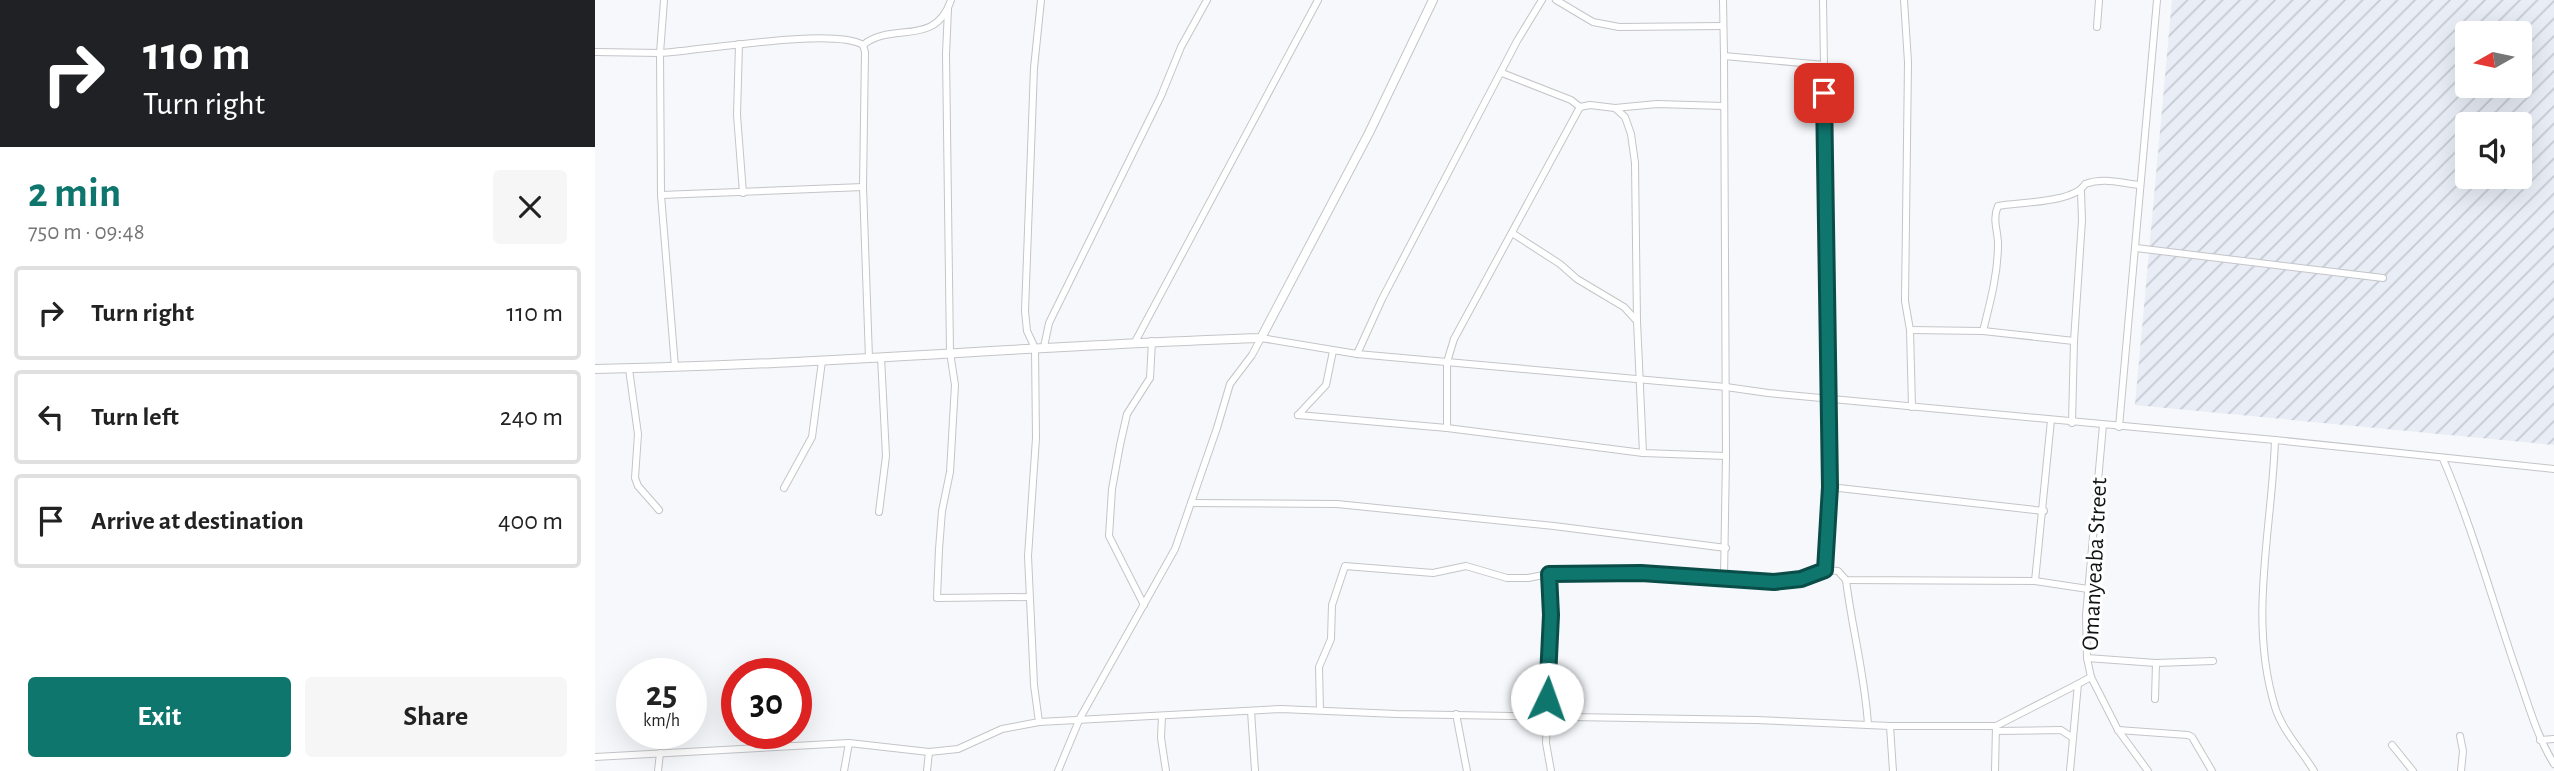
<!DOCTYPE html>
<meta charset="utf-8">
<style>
:root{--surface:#fff;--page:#f6f6f6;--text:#222;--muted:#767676;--line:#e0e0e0;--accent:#0f766e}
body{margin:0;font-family:"Alegreya Sans",sans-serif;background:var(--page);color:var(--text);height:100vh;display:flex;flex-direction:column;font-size:26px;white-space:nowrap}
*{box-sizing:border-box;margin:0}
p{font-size:23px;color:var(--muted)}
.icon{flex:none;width:38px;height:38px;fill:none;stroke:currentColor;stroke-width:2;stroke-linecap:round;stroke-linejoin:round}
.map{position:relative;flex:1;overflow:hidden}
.sheet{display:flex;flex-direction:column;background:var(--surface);width:595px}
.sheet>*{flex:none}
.guide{background:#202124;color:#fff;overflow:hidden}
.needle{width:46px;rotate:261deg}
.tools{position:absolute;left:1860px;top:21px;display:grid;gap:14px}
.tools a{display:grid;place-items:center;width:77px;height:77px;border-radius:7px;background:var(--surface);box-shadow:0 7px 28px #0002;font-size:35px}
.speed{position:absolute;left:21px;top:658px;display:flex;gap:14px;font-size:35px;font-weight:700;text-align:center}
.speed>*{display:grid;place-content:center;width:91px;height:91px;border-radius:50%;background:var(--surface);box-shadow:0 7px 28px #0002;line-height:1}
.speed small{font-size:18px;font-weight:400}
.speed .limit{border:10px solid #d22;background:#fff;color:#111}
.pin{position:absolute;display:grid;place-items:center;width:60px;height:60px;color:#fff;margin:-30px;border-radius:14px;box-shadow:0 4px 10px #0006}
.me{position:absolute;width:77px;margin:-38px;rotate:3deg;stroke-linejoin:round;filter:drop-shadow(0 0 5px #0008)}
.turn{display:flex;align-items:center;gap:24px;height:147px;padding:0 28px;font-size:32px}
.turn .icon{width:91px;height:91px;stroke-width:2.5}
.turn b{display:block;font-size:49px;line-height:60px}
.round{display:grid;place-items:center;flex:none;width:74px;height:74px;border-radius:7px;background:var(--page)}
.head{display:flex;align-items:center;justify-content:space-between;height:119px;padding:0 28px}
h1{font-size:42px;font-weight:700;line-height:52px;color:var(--accent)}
.button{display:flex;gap:14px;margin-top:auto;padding:14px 28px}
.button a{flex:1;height:80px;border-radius:7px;background:var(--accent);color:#fff;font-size:28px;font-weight:700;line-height:80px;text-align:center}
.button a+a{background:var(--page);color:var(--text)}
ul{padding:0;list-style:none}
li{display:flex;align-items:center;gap:21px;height:94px;margin:0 14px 10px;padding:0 14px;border:4px solid var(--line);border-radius:7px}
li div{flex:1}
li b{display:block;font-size:26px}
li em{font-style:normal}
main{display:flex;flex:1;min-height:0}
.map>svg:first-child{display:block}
.industrial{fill:url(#industrial-furrows);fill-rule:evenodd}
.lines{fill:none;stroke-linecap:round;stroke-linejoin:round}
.minor-casing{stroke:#c4c5c8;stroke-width:8}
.tertiary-casing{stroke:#c4c5c8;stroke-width:10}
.minor{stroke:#fff;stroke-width:6}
.tertiary{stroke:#fff;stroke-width:8}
.route-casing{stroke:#0a4d48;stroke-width:18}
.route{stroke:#0f766e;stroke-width:12}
.labels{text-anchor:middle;stroke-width:6;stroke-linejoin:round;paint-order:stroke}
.street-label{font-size:24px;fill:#121314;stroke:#fff}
</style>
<main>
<section class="sheet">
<div class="guide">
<div class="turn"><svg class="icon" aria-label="right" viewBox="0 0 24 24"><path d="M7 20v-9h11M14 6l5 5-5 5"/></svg><div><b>110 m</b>Turn right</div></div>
</div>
<div class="head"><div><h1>2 min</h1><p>750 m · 09:48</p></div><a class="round"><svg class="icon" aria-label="close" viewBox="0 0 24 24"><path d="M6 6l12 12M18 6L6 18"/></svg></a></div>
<ul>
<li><svg class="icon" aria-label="right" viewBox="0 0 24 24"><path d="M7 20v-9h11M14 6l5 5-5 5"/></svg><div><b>Turn right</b></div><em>110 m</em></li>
<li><svg class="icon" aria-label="left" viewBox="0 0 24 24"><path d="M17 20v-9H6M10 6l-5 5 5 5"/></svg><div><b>Turn left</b></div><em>240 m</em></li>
<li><svg class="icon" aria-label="arrive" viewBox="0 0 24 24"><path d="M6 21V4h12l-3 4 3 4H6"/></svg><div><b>Arrive at destination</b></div><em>400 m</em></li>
</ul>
<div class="button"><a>Exit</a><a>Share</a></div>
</section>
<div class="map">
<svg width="1959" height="771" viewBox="0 0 1959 771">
<defs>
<pattern id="industrial-furrows" width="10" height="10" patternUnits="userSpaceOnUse" patternTransform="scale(1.75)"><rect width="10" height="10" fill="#e8edf6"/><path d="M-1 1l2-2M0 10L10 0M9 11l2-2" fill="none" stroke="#c6cad2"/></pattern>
</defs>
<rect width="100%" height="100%" fill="#f6f8fb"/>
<path class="industrial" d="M1577 0H1959V445L1540 405ZM1872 33H1925V86H1872ZM1872 124H1925V177H1872Z"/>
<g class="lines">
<g class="minor-casing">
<g id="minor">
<polyline points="961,0 998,22 1024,27 1128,26"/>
<polyline points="1128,0 1129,56"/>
<polyline points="1228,0 1229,65"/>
<polyline points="1309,0 1313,62 1310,301 1315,330 1317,407"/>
<polyline points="353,9 351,54 355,352 360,385 355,472 347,511 344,549 342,598 434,597"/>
<polyline points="1502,27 1504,0"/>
<polyline points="144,44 142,115 148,193"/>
<polyline points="268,45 270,52 268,187 274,358"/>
<path d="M268 45C298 21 340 48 356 0"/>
<polyline points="0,52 65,53 69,0"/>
<polyline points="907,73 976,100 985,107 995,105 1020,108 1030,117 1036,134 1040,163 1042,321 1048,453"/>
<polyline points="1020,108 1062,104 1129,106"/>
<polyline points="66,195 268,187"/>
<polyline points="917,233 965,264 982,279 1029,307 1041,320"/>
<polyline points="1541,248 1788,278"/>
<polyline points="1315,330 1388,331 1479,341"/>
<path d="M1388 331C1395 303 1403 274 1403 244 1403 231 1397 219 1403 206 1425 202 1479 203 1490 184 1509 177 1525 183 1545 185"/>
<polyline points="540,342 723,0"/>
<polyline points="449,347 454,323 566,96 586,47 612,0"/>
<polyline points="762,354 787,299 922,41 947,0"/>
<path d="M80 367 66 195 65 53C106 51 237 27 268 45"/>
<polyline points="34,369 43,434 40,478 43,486 64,510"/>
<polyline points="703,415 852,428 1048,453 1131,456"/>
<polyline points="703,415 731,385 738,351"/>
<polyline points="1477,423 1479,341 1487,220 1486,192"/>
<polyline points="1508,425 1491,615 1492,658 1496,677 1523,730 1553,771"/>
<polyline points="1524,427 1562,0"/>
<polyline points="852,428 852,362 859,339 985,107"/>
<path d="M1680 440C1677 530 1653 619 1680 707 1687 730 1707 751 1719 771"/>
<path d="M1848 459C1879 531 1899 607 1925 681 1935 710 1943 738 1959 764"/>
<polyline points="1235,487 1449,511"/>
<polyline points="189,488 217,437 227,361"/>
<polyline points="596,503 742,504 959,526 1131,548"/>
<polyline points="284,512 291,456 286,357"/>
<polyline points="954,574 956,615 951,743 956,771"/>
<polyline points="1129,578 1131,456 1129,56 1229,65 1235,487 1230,570"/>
<path d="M1251 580C1257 629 1270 675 1273 725"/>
<polyline points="1440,581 1456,420"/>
<polyline points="549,605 514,536 517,489 525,445 532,414 555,378 557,341"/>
<polyline points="1492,658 1561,663"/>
<polyline points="1560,699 1561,663 1618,661"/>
<polyline points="725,710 724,667 736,639 737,605 750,566 838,573 871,566 912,578 933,578 954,574 1046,573 1179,582 1206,579 1230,570 1243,571 1251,580 1440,581 1493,589"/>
<polyline points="656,711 660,771"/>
<polyline points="861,714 872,771"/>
<polyline points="567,716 566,738 571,771"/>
<polyline points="444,722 439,685 433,556 441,438 440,348 432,331 430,311 439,68 446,0"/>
<polyline points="1523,730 1593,735 1597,737 1617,771"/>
<polyline points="1401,731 1466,730 1478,738"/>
<polyline points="1865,736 1868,751 1866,771"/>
<polyline points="1945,740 1959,739"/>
<polyline points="1797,745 1818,771"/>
<polyline points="0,757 254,743"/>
<polyline points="63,771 65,753"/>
<polyline points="249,771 254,743 334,752 363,749 407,729 444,722 686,709 801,714 1161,720 1295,726"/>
<polyline points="332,771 334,752"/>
<polyline points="463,771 485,718 580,549 622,428 635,384 657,355 666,338 762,354 1131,387 1173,393 1680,440 1959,469"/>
<polyline points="1298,771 1295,726 1401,726"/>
<polyline points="1400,771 1401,726 1483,684"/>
<polyline points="1475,771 1483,684 1496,677"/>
</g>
</g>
<g class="tertiary-casing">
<path id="tertiary" d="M0 369C222 365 444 345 666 338L774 133 838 0"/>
</g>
<use href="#minor" class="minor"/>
<use href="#tertiary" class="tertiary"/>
</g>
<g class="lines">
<g class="route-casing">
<polyline id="route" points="952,699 956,615 954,574 1046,573 1179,582 1206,579 1230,570 1235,487 1229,93"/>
</g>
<use href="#route" class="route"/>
</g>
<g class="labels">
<g class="street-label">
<text transform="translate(1499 564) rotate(-87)" y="8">Omanyeaba Street</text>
</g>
</g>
</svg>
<div class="tools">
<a><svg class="needle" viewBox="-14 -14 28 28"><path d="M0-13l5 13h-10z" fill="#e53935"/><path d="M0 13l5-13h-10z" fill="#767676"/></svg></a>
<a><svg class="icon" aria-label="sound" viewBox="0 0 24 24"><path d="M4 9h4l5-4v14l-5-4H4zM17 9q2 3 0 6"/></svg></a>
</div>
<div class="speed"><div>25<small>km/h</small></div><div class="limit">30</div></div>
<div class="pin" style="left:1229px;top:93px;background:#d93025"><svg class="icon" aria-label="arrive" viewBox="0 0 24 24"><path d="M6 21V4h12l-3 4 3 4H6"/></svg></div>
<svg class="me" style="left:952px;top:699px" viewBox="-20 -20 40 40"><circle r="19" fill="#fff"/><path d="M0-13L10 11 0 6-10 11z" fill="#0f766e"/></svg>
</div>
</main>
